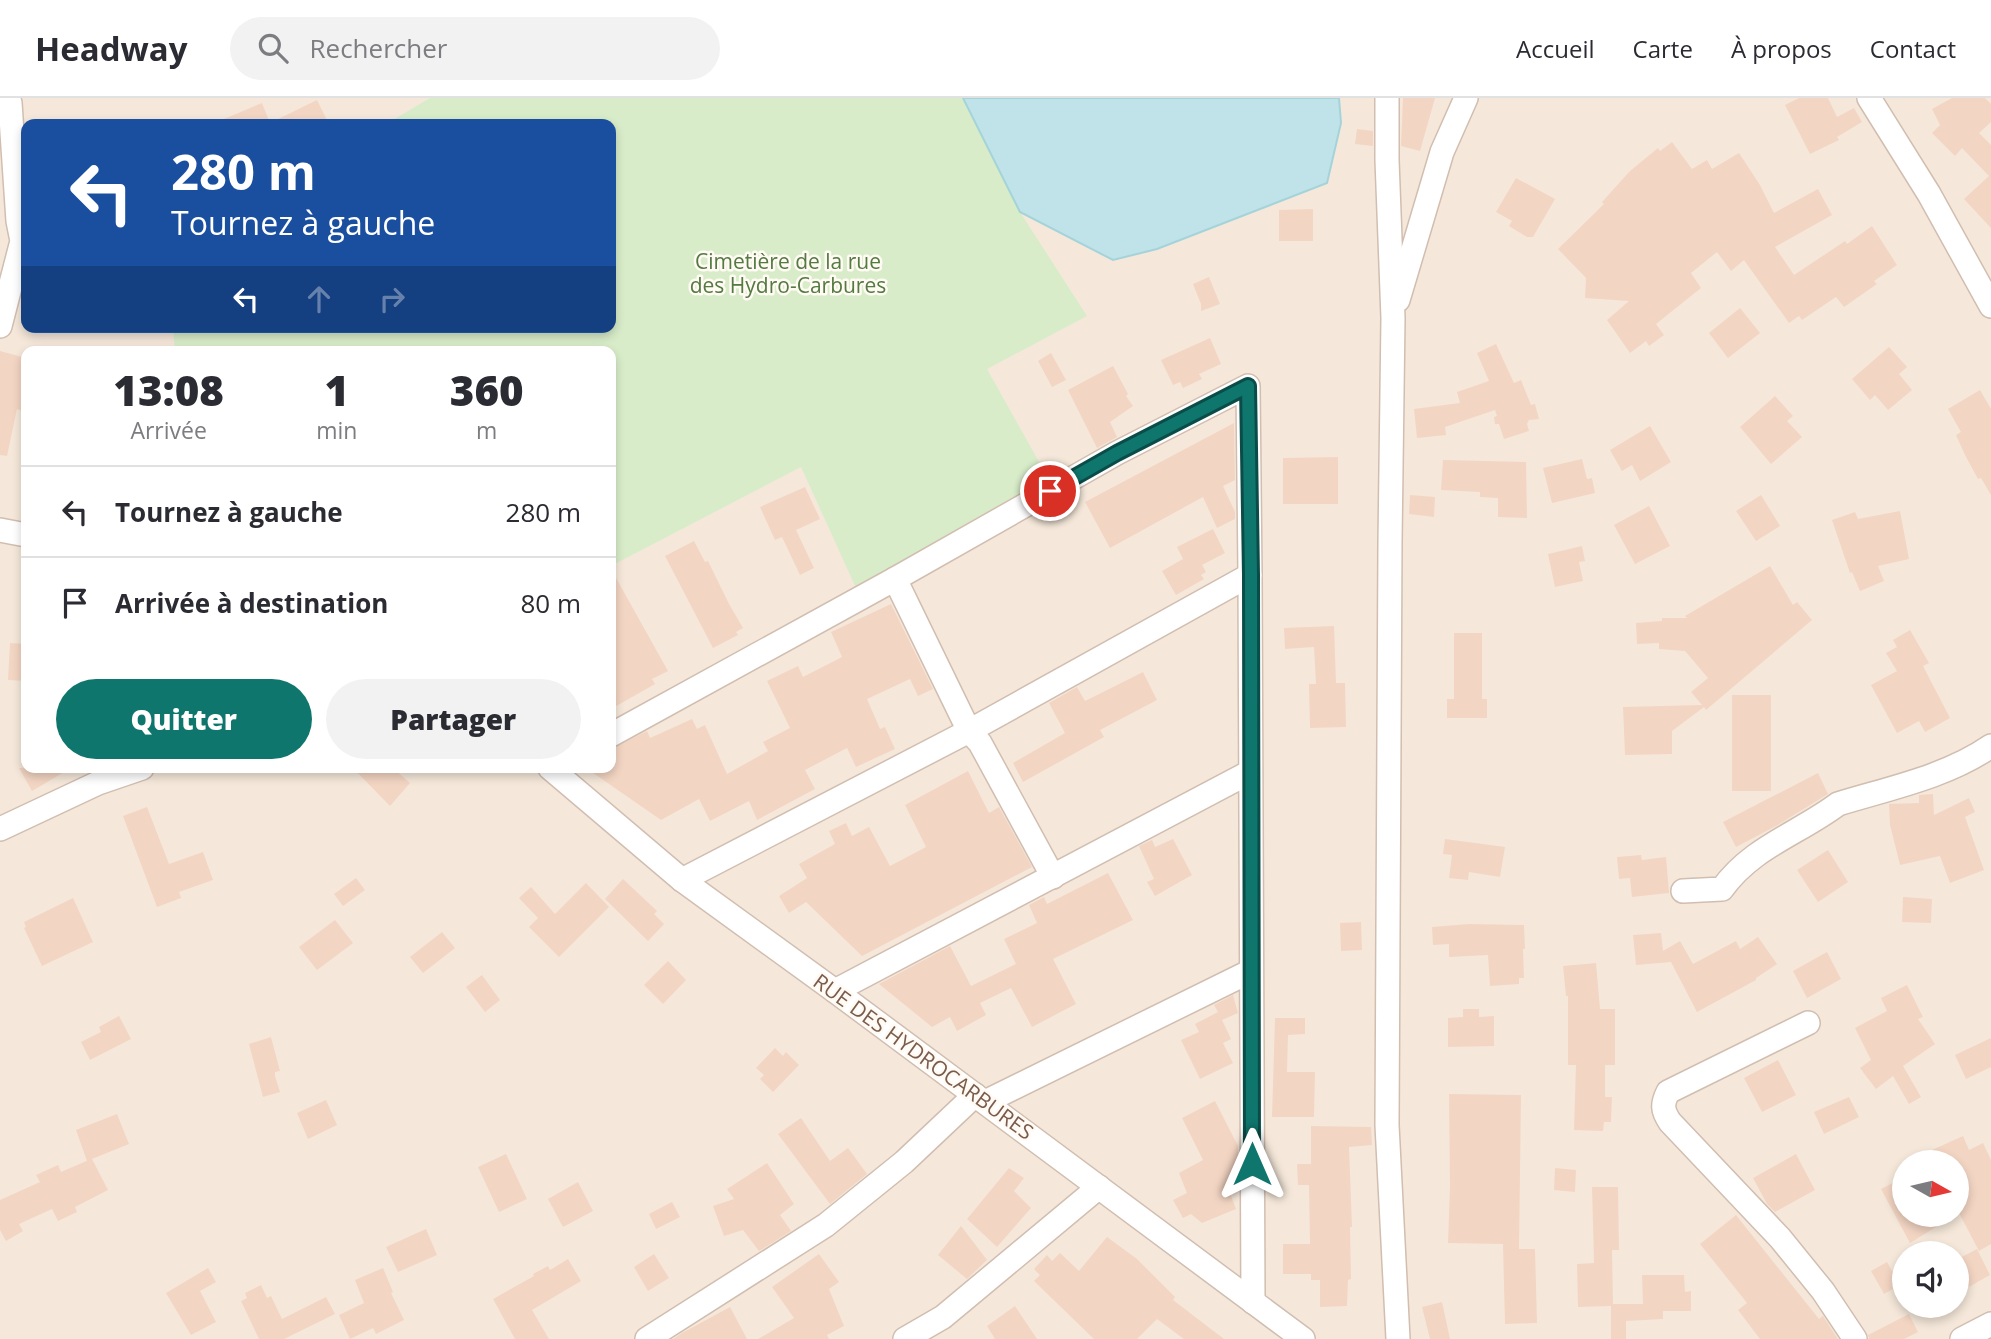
<!DOCTYPE html>
<html lang="fr">
<meta charset="utf-8">
<style>
:root{--surface:#fff;--page:#f2f2f3;--text:#2b2b33;--muted:#7c7c81;--line:#e1e1e2;--accent:#0f766e}
body{margin:0;font-family:"Open Sans",sans-serif;background:var(--page);color:var(--text);height:100vh;display:flex;flex-direction:column;font-size:26px;white-space:nowrap}
*{box-sizing:border-box;margin:0}
p{font-size:23px;color:var(--muted)}
.icon{flex:none;width:38px;height:38px;fill:none;stroke:currentColor;stroke-width:2;stroke-linecap:round;stroke-linejoin:round}
.map{position:relative;flex:1;overflow:hidden}
.details{position:absolute;left:21px;top:248px;width:595px;height:427px;display:flex;flex-direction:column;background:var(--surface);border-radius:14px;box-shadow:0 4px 10px #0003}
.details>*{flex:none}
.banner{position:absolute;left:21px;top:21px;width:595px;height:214px;border-radius:14px;box-shadow:0 4px 10px #0003;background:#1a4fa0;color:#fff;overflow:hidden}
.needle{width:46px;rotate:98deg}
.tools{position:absolute;left:1892px;top:1052px;display:grid;gap:14px}
.tools a{display:grid;place-items:center;width:77px;height:77px;border-radius:50%;background:var(--surface);box-shadow:0 4px 10px #0003;font-size:35px}
.pin{position:absolute;display:grid;place-items:center;width:60px;height:60px;color:#fff;margin:-30px;border:4px solid #fff;border-radius:50%;box-shadow:0 2px 7px #0007}
.me{position:absolute;width:77px;margin:-38px;rotate:0deg;stroke-linejoin:round;filter:drop-shadow(0 0 5px #0008)}
.turn{display:flex;align-items:center;gap:24px;height:147px;padding:0 35px;font-size:32px}
.turn .icon{width:91px;height:91px;stroke-width:2.5}
.turn b{display:block;font-size:49px;line-height:60px}
.lanes{display:flex;align-items:center;height:66px;padding:0 35px;background:#0003;justify-content:center;gap:35px;direction:ltr}
.lanes .off{opacity:.35}
.eta{display:flex;justify-content:space-evenly;align-items:center;height:119px;text-align:center}
.eta b{font-size:42px;font-weight:800;line-height:49px}
.cta{display:flex;gap:14px;margin-top:auto;padding:14px 35px}
.cta a{flex:1;height:80px;border-radius:42px;background:var(--accent);color:#fff;font-size:28px;font-weight:800;line-height:80px;text-align:center}
.cta a+a{background:var(--page);color:var(--text)}
ul{padding:0;list-style:none}
li{display:flex;align-items:center;gap:21px;height:91px;padding:0 35px;border-top:2px solid var(--line)}
li div{flex:1}
li b{display:block;font-size:26px}
li em{font-style:normal}
header{display:flex;align-items:center;gap:42px;box-sizing:border-box;height:98px;padding:0 35px;background:var(--surface);border-bottom:2px solid var(--line)}
header strong{font-size:33px}
nav{display:flex;gap:38px;margin-inline-start:auto;font-size:24px}
.search{width:490px;height:63px;background:var(--page);display:flex;align-items:center;gap:18px;box-sizing:border-box;padding:0 24px;border-radius:38px;color:var(--muted);font-size:26px}
.map>svg:first-child{display:block}
.residential{fill:#f5e8da;fill-rule:evenodd}
.green{fill:#d8ecc9}
.water{fill:#bfe3e8;stroke:#a5d3da;stroke-width:2}
.building{fill:#f3d5c3}
.lines{fill:none;stroke-linecap:round;stroke-linejoin:round}
.street-casing{stroke:#d1beb0;stroke-width:26}
.street{stroke:#fff;stroke-width:23}
.route-casing{stroke:#0a4d48;stroke-width:18}
.route{stroke:#0f766e;stroke-width:12}
.labels{text-anchor:middle;stroke-width:5;stroke-linejoin:round;paint-order:stroke}
.park-label{font-size:21px;fill:#537a41;stroke:#fffaf3}
.street-label{font-size:21px;fill:#7a5c4d;stroke:#fffaf3}
</style>
<header>
<strong>Headway</strong>
<div class="search"><svg class="icon" aria-label="search" viewBox="0 0 24 24"><circle cx="10" cy="10" r="6"/><path d="M15 15l6 6"/></svg>Rechercher</div>
<nav><a>Accueil</a><a>Carte</a><a>À propos</a><a>Contact</a></nav>
</header>
<div class="map">
<svg width="1991" height="1241" viewBox="0 0 1991 1241">
<rect width="100%" height="100%" fill="#fdf6ec"/>
<path class="residential" d="M0 0H1991V1241H0ZM26 26H611V229H26ZM26 254H611V670H26ZM1904 1064H1956V1116H1904ZM1904 1155H1956V1208H1904Z"/>
<polygon class="green" points="430,0 963,0 1020,114 1087,218 987,271 1052,387 856,490 801,369 611,468 611,254 175,254 173,229 611,229 611,26 386,26"/>
<polygon class="water" points="963,0 1339,0 1341,25 1327,85 1157,151 1113,162 1020,114"/>
<g class="building">
<polygon points="1403,0 1435,0 1420,53 1401,48"/>
<polygon points="1799,0 1828,0 1837,19 1854,10 1862,24 1837,39 1839,42 1810,56 1785,7"/>
<polygon points="1952,0 1985,0 1991,6 1991,24 1979,35 1991,47 1991,130 1964,101 1989,78 1962,50 1955,58 1932,35 1940,27 1932,11"/>
<polygon points="317,2 327,22 317,26 212,26 262,5 270,25"/>
<polygon points="1357,31 1373,33 1373,48 1355,46"/>
<polygon points="1672,44 1692,71 1707,62 1712,71 1739,55 1760,87 1774,115 1818,91 1832,117 1775,149 1794,177 1845,143 1847,146 1872,128 1897,167 1874,183 1877,186 1844,209 1836,199 1802,222 1799,218 1789,225 1744,162 1731,173 1717,154 1691,175 1701,190 1656,226 1664,237 1649,248 1646,243 1630,255 1607,222 1629,203 1585,200 1586,180 1558,151 1604,106 1602,104 1630,73 1658,50 1660,53"/>
<polygon points="1516,80 1555,101 1533,139 1527,139 1509,128 1512,123 1496,114"/>
<polygon points="1313,111 1313,143 1279,143 1279,112"/>
<polygon points="1209,179 1220,206 1201,213 1201,206 1193,186"/>
<polygon points="1740,210 1760,235 1728,260 1709,235"/>
<polygon points="1210,240 1221,266 1199,276 1202,281 1183,290 1180,284 1173,287 1161,262"/>
<polygon points="1496,246 1514,285 1521,282 1531,307 1535,306 1539,321 1529,322 1527,326 1529,333 1504,341 1499,326 1495,326 1494,319 1497,318 1495,312 1445,329 1446,337 1417,340 1414,311 1460,305 1457,294 1489,283 1477,255"/>
<polygon points="1889,249 1907,269 1899,276 1912,292 1888,312 1875,297 1870,302 1852,281"/>
<polygon points="0,253 26,260 26,314 17,311 7,358 0,357"/>
<polygon points="1051,255 1066,282 1052,289 1038,263"/>
<polygon points="1113,268 1128,296 1126,298 1133,308 1110,324 1117,339 1097,350 1068,292"/>
<polygon points="1980,292 1991,311 1991,397 1981,380 1978,381 1965,357 1956,337 1961,334 1948,311"/>
<polygon points="1775,298 1793,318 1787,323 1802,339 1771,366 1740,329"/>
<polygon points="1234,325 1235,382 1223,388 1235,414 1235,421 1217,430 1203,399 1110,450 1085,404"/>
<polygon points="1650,328 1671,364 1640,383 1632,367 1622,373 1610,352"/>
<polygon points="1338,359 1338,406 1283,406 1283,360"/>
<polygon points="1582,361 1587,381 1592,380 1595,395 1552,405 1543,370"/>
<polygon points="1443,362 1526,364 1527,420 1498,419 1498,400 1480,399 1480,394 1441,392"/>
<polygon points="805,389 820,421 796,432 814,470 800,477 782,439 775,442 760,409"/>
<polygon points="1410,397 1435,399 1434,419 1409,416"/>
<polygon points="1761,397 1780,428 1756,443 1736,413"/>
<polygon points="1649,408 1670,448 1635,466 1614,427"/>
<polygon points="1900,413 1909,461 1878,468 1884,483 1860,493 1852,474 1850,475 1832,422 1855,414 1858,421"/>
<polygon points="1213,431 1225,455 1202,467 1206,474 1201,477 1204,481 1176,497 1162,473 1183,461 1177,449"/>
<polygon points="694,443 705,464 708,463 729,506 743,530 736,534 738,537 713,550 665,458"/>
<polygon points="1582,448 1585,463 1579,464 1583,483 1555,489 1548,456"/>
<polygon points="1770,468 1793,507 1797,504 1812,522 1706,612 1704,609 1672,633 1672,656 1625,657 1623,609 1702,607 1691,594 1708,580 1685,553 1659,551 1659,545 1637,546 1636,525 1662,523 1662,520 1687,520 1685,518"/>
<polygon points="611,471 668,573 652,581 655,586 611,611"/>
<polygon points="891,506 933,591 918,598 910,581 867,601 880,631 885,629 895,651 856,669 847,650 805,672 815,691 757,722 749,703 710,723 699,701 661,722 586,670 611,670 611,651 647,633 650,640 692,621 697,631 705,627 727,676 768,653 763,644 790,630 767,583 798,568 803,579 842,559 831,534"/>
<polygon points="1334,528 1336,585 1345,585 1346,629 1310,630 1309,586 1316,586 1314,549 1285,551 1284,530"/>
<polygon points="1910,532 1929,565 1923,568 1950,620 1925,634 1919,623 1897,635 1871,587 1897,573 1886,555 1897,549 1893,542"/>
<polygon points="1454,535 1482,535 1482,601 1487,601 1487,620 1447,620 1447,601 1454,601"/>
<polygon points="10,545 26,546 26,583 8,582"/>
<polygon points="1143,574 1157,602 1100,632 1104,639 1023,684 1013,665 1065,635 1049,605 1077,589 1085,603"/>
<rect x="1732" y="597" width="39" height="96"/>
<polygon points="19,670 71,670 32,693"/>
<polygon points="353,670 393,670 410,685 390,708"/>
<polygon points="968,673 989,715 999,709 1032,769 862,858 806,804 789,815 779,798 807,780 799,766 835,746 829,733 846,725 852,738 869,729 890,768 926,749 905,707"/>
<polygon points="1818,675 1828,696 1776,728 1736,749 1723,724"/>
<polygon points="1933,696 1934,717 1969,700 1975,714 1965,719 1984,772 1950,785 1940,758 1900,767 1890,727 1889,706 1919,705 1919,697"/>
<polygon points="147,709 169,766 203,754 213,782 179,794 181,800 157,809 123,718"/>
<polygon points="1173,741 1192,777 1155,798 1147,784 1154,781 1139,748 1152,742 1155,749"/>
<polygon points="1445,741 1505,749 1500,779 1469,774 1468,782 1449,780 1452,757 1443,756"/>
<polygon points="1828,752 1848,784 1818,804 1797,772"/>
<polygon points="1641,757 1642,762 1666,759 1669,795 1632,799 1630,780 1619,781 1617,759"/>
<polygon points="1108,775 1133,822 1053,861 1076,906 1032,929 1011,890 980,905 986,917 957,933 950,919 932,929 879,886 950,848 971,888 1016,866 1004,841 1037,825 1029,807 1044,799 1047,806"/>
<polygon points="356,780 365,792 343,808 334,796"/>
<polygon points="623,781 657,813 654,816 664,826 648,843 605,801"/>
<polygon points="586,785 609,809 559,859 529,829 538,820 519,800 531,789 555,816"/>
<polygon points="1903,799 1932,801 1931,825 1902,824"/>
<polygon points="73,800 93,844 42,868 24,830 26,829 24,824"/>
<polygon points="335,822 353,845 317,872 299,849"/>
<polygon points="1361,824 1362,852 1341,853 1340,825"/>
<polygon points="1469,826 1524,827 1525,851 1523,851 1524,880 1519,880 1519,886 1490,888 1488,857 1449,859 1449,846 1433,847 1432,829"/>
<polygon points="442,834 455,850 423,875 410,859"/>
<polygon points="1661,835 1663,853 1680,843 1693,866 1736,843 1740,851 1758,839 1777,866 1756,880 1756,882 1697,914 1671,864 1636,867 1633,837"/>
<polygon points="1827,854 1841,881 1807,900 1793,873"/>
<polygon points="668,863 686,882 663,906 644,887"/>
<polygon points="1596,865 1600,911 1615,911 1615,967 1605,967 1605,999 1612,999 1611,1024 1604,1024 1603,1033 1574,1032 1576,967 1568,967 1568,898 1566,898 1563,868"/>
<polygon points="482,877 500,902 485,914 466,889"/>
<polygon points="1907,887 1923,919 1918,921 1935,946 1903,968 1921,999 1909,1006 1893,978 1876,991 1860,970 1871,962 1855,930 1887,913 1881,900"/>
<polygon points="1233,897 1238,915 1222,922 1231,941 1223,945 1233,965 1200,981 1181,942 1199,934 1195,926 1218,914 1214,907"/>
<polygon points="1463,911 1479,911 1479,919 1494,918 1494,948 1448,949 1448,920 1463,919"/>
<polygon points="119,918 131,941 90,962 81,944 101,934 99,929"/>
<polygon points="1275,920 1305,920 1305,936 1288,937 1287,974 1315,974 1314,1019 1272,1019"/>
<polygon points="271,939 280,973 275,974 275,978 280,994 263,999 249,946"/>
<polygon points="1991,940 1991,969 1966,981 1955,957"/>
<polygon points="775,950 783,958 786,954 799,967 773,994 760,981 764,977 756,970"/>
<polygon points="1778,962 1796,997 1762,1014 1744,980"/>
<polygon points="1449,996 1521,997 1519,1151 1535,1151 1537,1225 1505,1226 1503,1146 1448,1145 1450,1089"/>
<polygon points="1849,999 1859,1019 1824,1036 1814,1014"/>
<polygon points="326,1002 337,1027 308,1041 297,1015"/>
<polygon points="1215,1003 1238,1048 1238,1076 1234,1078 1237,1085 1228,1090 1236,1111 1202,1125 1191,1116 1183,1120 1173,1102 1187,1095 1179,1075 1203,1062 1182,1020"/>
<polygon points="117,1016 129,1046 92,1061 108,1092 75,1109 77,1114 58,1123 52,1111 19,1126 23,1133 6,1143 0,1132 0,1102 40,1084 36,1077 58,1067 61,1074 91,1061 87,1063 76,1032"/>
<polygon points="801,1020 830,1063 848,1050 867,1076 830,1106 778,1036"/>
<polygon points="1311,1028 1371,1029 1372,1047 1349,1049 1352,1129 1350,1129 1351,1181 1348,1182 1347,1208 1320,1209 1320,1182 1311,1182 1311,1176 1283,1176 1283,1146 1310,1146 1309,1087 1298,1087 1297,1066 1311,1066"/>
<polygon points="1963,1038 1969,1052 1983,1045 1991,1062 1991,1146 1979,1153 1956,1109 1956,1064 1938,1064 1932,1052"/>
<polygon points="506,1056 527,1101 499,1114 478,1069"/>
<polygon points="1796,1056 1815,1092 1775,1114 1767,1106 1753,1080"/>
<polygon points="767,1065 794,1106 780,1117 791,1133 759,1153 743,1132 724,1138 713,1108 734,1101 727,1091"/>
<polygon points="1009,1070 1024,1080 1014,1093 1031,1110 997,1149 967,1121"/>
<polygon points="1555,1070 1576,1072 1575,1094 1554,1092"/>
<polygon points="1904,1079 1904,1116 1957,1116 1910,1145 1881,1091"/>
<polygon points="578,1084 593,1113 563,1129 548,1101"/>
<polygon points="1592,1089 1618,1089 1619,1152 1612,1152 1613,1206 1643,1206 1642,1177 1684,1177 1685,1194 1691,1193 1691,1213 1663,1213 1663,1221 1626,1223 1626,1241 1611,1241 1611,1208 1578,1209 1577,1166 1594,1165"/>
<polygon points="672,1104 680,1119 656,1131 649,1116"/>
<polygon points="1736,1117 1819,1221 1823,1218 1838,1241 1760,1241 1738,1212 1747,1205 1700,1146"/>
<polygon points="961,1128 987,1162 967,1181 938,1157"/>
<polygon points="426,1131 437,1157 398,1174 386,1149"/>
<polygon points="1107,1139 1137,1161 1175,1199 1173,1202 1224,1241 1184,1241 1157,1221 1137,1241 1094,1241 1034,1183 1040,1177 1034,1171 1047,1157 1052,1163 1060,1155 1079,1173"/>
<polygon points="1977,1151 1990,1177 1967,1190 1956,1169 1956,1162"/>
<polygon points="654,1156 669,1180 648,1193 634,1169"/>
<polygon points="819,1156 839,1184 829,1191 844,1228 827,1237 829,1241 758,1241 794,1220 772,1189"/>
<polygon points="568,1161 581,1183 532,1212 549,1241 515,1241 493,1201 534,1178 533,1176 548,1168 550,1172"/>
<polygon points="1887,1164 1900,1187 1884,1196 1871,1173"/>
<polygon points="208,1170 216,1184 200,1193 216,1224 191,1237 166,1195"/>
<polygon points="383,1170 393,1194 391,1195 404,1222 376,1236 373,1230 350,1241 339,1217 364,1205 355,1182"/>
<polygon points="261,1187 267,1200 271,1198 282,1221 326,1199 335,1216 284,1241 259,1241 241,1203 247,1200 245,1195"/>
<polygon points="1442,1204 1450,1241 1430,1241 1422,1209"/>
<polygon points="1015,1208 1037,1241 995,1241 987,1228"/>
<polygon points="730,1209 747,1241 673,1241 682,1235"/>
<polygon points="1909,1216 1918,1234 1904,1241 1869,1241 1868,1237"/>
</g>
<g class="lines">
<g class="street-casing">
<g id="street">
<polyline points="1387,0 1387,62 1393,220 1390,444 1387,1027 1398,1241"/>
<polyline points="1869,0 1929,96 1991,208"/>
<polyline points="1398,202 1442,54 1466,0"/>
<polyline points="0,228 22,143 18,123 10,5"/>
<polyline points="0,432 26,437"/>
<polyline points="895,481 969,633 980,645 1053,779"/>
<polyline points="611,637 895,481 1117,355 1248,288 1250,477 1253,1204"/>
<polyline points="550,670 682,782 835,893 1303,1241"/>
<polyline points="0,731 98,685 142,670"/>
<polyline points="682,782 969,633 1250,477"/>
<path d="M1683 793 1722 791C1752 749 1798 736 1838 706 1890 690 1946 679 1991 648"/>
<polyline points="835,893 1250,674"/>
<path d="M1808 925 1668 994C1662 1006 1662 1012 1670 1024L1780 1140 1823 1193 1855 1241"/>
<polyline points="985,1004 1251,873"/>
<polyline points="647,1241 826,1127 904,1064 975,997"/>
<polyline points="905,1241 943,1219 1099,1089"/>
<polyline points="1962,1241 1991,1226"/>
</g>
</g>
<use href="#street" class="street"/>
</g>
<g class="lines">
<g class="route-casing">
<polyline id="route" points="1050,393 1117,355 1248,288 1251,477 1252,1066"/>
</g>
<use href="#route" class="route"/>
</g>
<g class="labels">
<g class="park-label">
<text x="788" y="171">Cimetière de la rue<tspan x="788" dy="24">des Hydro-Carbures</tspan></text>
</g>
<g class="street-label">
<text transform="translate(923 959) rotate(36)" y="7">RUE DES HYDROCARBURES</text>
</g>
</g>
</svg>
<div class="tools">
<a><svg class="needle" viewBox="-14 -14 28 28"><path d="M0-13l5 13h-10z" fill="#e53935"/><path d="M0 13l5-13h-10z" fill="#7c7c81"/></svg></a>
<a><svg class="icon" aria-label="sound" viewBox="0 0 24 24"><path d="M4 9h4l5-4v14l-5-4H4zM17 9q2 3 0 6"/></svg></a>
</div>
<div class="pin" style="left:1050px;top:393px;background:#d93025"><svg class="icon" aria-label="arrive" viewBox="0 0 24 24"><path d="M6 21V4h12l-3 4 3 4H6"/></svg></div>
<svg class="me" style="left:1252px;top:1066px" viewBox="-20 -20 40 40"><path d="M0-17L14 15 0 8-14 15z" fill="#0f766e" stroke="#fff" stroke-width="4"/></svg>
<div class="banner">
<div class="turn"><svg class="icon" aria-label="left" viewBox="0 0 24 24"><path d="M17 20v-9H6M10 6l-5 5 5 5"/></svg><div><b>280 m</b>Tournez à gauche</div></div>
<div class="lanes"><svg class="icon" aria-label="left" viewBox="0 0 24 24"><path d="M17 20v-9H6M10 6l-5 5 5 5"/></svg><svg class="icon off" aria-label="ahead" viewBox="0 0 24 24"><path d="M12 20V5M6 11l6-6 6 6"/></svg><svg class="icon off" aria-label="right" viewBox="0 0 24 24"><path d="M7 20v-9h11M14 6l5 5-5 5"/></svg></div>
</div>
<section class="details">
<div class="eta">
<div><b>13:08</b><p>Arrivée</p></div>
<div><b>1</b><p>min</p></div>
<div><b>360</b><p>m</p></div>
</div>
<ul>
<li><svg class="icon" aria-label="left" viewBox="0 0 24 24"><path d="M17 20v-9H6M10 6l-5 5 5 5"/></svg><div><b>Tournez à gauche</b></div><em>280 m</em></li>
<li><svg class="icon" aria-label="arrive" viewBox="0 0 24 24"><path d="M6 21V4h12l-3 4 3 4H6"/></svg><div><b>Arrivée à destination</b></div><em>80 m</em></li>
</ul>
<div class="cta"><a>Quitter</a><a>Partager</a></div>
</section>
</div>
